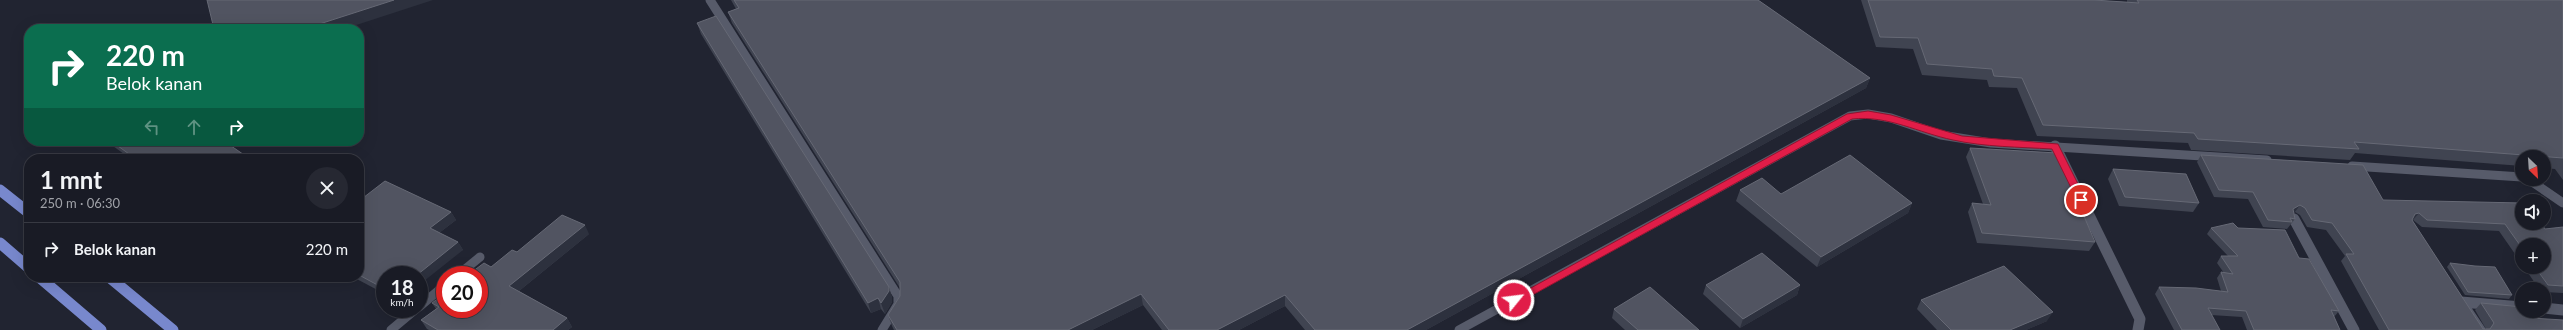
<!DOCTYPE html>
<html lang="id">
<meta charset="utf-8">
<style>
:root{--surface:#191b25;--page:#262832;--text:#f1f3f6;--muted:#9fa1a7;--line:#373942}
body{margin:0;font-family:Lato,sans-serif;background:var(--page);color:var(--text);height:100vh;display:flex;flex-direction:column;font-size:15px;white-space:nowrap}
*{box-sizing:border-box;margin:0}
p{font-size:13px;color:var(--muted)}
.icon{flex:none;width:22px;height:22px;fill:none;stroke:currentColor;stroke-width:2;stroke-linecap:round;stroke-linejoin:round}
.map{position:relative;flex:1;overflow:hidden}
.side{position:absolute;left:24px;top:154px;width:340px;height:128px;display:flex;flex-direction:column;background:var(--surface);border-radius:16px;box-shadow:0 4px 16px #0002,0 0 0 1px var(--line)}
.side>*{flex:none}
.top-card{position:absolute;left:24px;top:24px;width:340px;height:122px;border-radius:16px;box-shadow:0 4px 16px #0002,0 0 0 1px var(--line);background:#0b6e4f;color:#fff;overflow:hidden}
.needle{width:26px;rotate:155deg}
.tools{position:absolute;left:2515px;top:150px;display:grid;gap:8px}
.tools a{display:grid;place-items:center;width:36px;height:36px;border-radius:50%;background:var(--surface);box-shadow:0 4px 16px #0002,0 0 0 1px var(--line);font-size:20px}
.speed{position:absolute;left:376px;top:266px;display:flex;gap:8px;font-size:20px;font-weight:700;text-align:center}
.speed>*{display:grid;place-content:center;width:52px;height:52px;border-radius:50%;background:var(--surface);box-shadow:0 4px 16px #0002,0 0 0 1px var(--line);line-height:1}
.speed small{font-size:10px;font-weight:400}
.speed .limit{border:6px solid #d22;background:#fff;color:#111}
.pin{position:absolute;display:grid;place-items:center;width:34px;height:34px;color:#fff;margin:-17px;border:2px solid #fff;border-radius:50%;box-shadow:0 1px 4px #0007}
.me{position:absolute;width:44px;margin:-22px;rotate:61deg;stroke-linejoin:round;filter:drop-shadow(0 0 3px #0008)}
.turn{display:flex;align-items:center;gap:14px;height:84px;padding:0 16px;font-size:18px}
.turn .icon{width:52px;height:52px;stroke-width:2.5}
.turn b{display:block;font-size:28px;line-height:34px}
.lanes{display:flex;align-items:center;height:38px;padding:0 16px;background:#0003;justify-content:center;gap:20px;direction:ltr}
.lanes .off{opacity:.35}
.round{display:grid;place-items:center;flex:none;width:42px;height:42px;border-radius:21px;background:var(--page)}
.summary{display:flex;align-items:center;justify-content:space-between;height:68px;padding:0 16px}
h1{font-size:24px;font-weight:700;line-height:30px}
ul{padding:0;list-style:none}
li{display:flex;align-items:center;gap:12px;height:52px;padding:0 16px;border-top:1px solid var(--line)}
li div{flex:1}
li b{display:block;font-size:15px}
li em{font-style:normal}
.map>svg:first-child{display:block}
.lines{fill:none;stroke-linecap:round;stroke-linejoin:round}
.service{stroke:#575b6a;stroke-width:9}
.minor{stroke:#575b6a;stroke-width:11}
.trunk{stroke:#7888cd;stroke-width:11}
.wall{fill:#404451}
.shaded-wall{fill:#2d313e}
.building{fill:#515461;stroke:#666975}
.route{fill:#e11d48;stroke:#92132f}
</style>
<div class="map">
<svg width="2563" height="330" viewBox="0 0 2563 330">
<rect width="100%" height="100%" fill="#212431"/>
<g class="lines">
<g class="service">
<polyline points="710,0 898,296 898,304 882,330"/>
<polyline points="2352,166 2522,177"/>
<polyline points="2528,179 2563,203"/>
<polyline points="458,275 480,257"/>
<polyline points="419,307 445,285"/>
<polyline points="391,330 416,309"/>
<polyline points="1459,330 1850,116 1868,114 1891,118 1941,135 1991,143 2267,160"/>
</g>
<g class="minor">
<polyline points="2055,146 2140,319 2138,330"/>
<polyline points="2294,219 2354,330"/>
<polyline points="2544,308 2563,310"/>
<polyline points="2480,330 2461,302 2522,307"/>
</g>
<g class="trunk">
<polyline points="0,190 29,213"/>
<polyline points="0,243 29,268"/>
<polyline points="39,277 101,330"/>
<polyline points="109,277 173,330"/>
</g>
</g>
<g class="wall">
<polygon points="731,0 1758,0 1870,78 1866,88 1426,330 1305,330 1285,306 1239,330 1162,330 1143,305 1092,330 894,330 892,326 888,315 900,296 900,288 732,23 728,12 736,9"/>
<polygon points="1861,0 2094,0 2127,2 2127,0 2563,0 2563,180 2555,169 2544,168 2544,157 2522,157 2522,166 2355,153 2350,160 2191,150 2188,143 2037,136 2017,88 1989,87 1987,80 1922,75 1913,49 1876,47"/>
<polygon points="697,23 889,287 892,298 892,302 885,314 881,309 871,313 701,34"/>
<polygon points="106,141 224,141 250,159 131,159"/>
<polygon points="1970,148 2095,242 2089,251 1977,243 1968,212 1972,203 1983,204 1966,157"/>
<polygon points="2201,155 2383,200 2545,229 2563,227 2563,293 2544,292 2544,289 2539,289 2524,267 2544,267 2522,245 2522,264 2499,231 2422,227 2413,220 2412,220 2483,329 2486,329 2475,310 2481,303 2531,318 2563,330 2379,330 2341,261 2345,256 2326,230 2307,227 2300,215 2295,212 2294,213 2295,219 2287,229 2263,227 2248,199 2214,197 2197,162"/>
<polygon points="2113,169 2199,203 2193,212 2119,206 2108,179"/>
<polygon points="1740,190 1781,194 1912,203 1908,213 1817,267 1736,201"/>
<polygon points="359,201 451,212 456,220 439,233 458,242 463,250 385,275 385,294 353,277 359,277"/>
<polygon points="2211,228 2238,228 2299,258 2339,311 2334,317 2340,330 2247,330 2242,317 2211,315 2220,330 2174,330 2155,294 2159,287 2221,291 2217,278 2221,272 2224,273 2217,263 2221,256 2228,256 2207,234"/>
<polygon points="589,234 519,291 567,318 572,327 568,330 429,330 427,329 421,320 436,309 432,303 517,252"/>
<polygon points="2450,263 2512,295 2509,299 2465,295 2447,267"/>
<polygon points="1706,285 1800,285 1797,295 1740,328 1703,294"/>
<polygon points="1921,300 2047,321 2026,330 1937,330 1917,309"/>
<polygon points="1614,309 1699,330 1625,330 1612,318"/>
</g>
<g class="shaded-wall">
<polygon points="394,0 433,0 344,29 304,29"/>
<polygon points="1870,78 1866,88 1426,330 1407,330"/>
<polygon points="1912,203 1908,213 1817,267 1821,257"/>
<polygon points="2300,205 2295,212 2288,216 2293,209"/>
<polygon points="451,212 456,220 435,236 430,228"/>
<polygon points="2419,213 2413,220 2409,221 2415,214"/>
<polygon points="585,225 589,234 514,295 509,286"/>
<polygon points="458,242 463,250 419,285 419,275 417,275"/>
<polygon points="1800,285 1797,295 1740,328 1743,319"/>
<polygon points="889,287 892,298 892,302 885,314 881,303"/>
<polygon points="1141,294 1143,305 1092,330 1068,330"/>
<polygon points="1285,295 1285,306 1239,330 1217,330"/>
<polygon points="878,298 881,309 871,313 868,303"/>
<polygon points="2053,312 2047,321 2026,330 2010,330"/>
<polygon points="567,318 572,327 568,330 553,330"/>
</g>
<g class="building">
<polygon points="207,0 394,0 304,29 214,29"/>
<polygon points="734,0 1758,0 1870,78 1407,330 1315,330 1285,295 1217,330 1169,330 1141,294 1068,330 897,330 888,315 900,296 900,282 728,12 739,8"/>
<polygon points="1868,0 2094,0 2139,3 2137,0 2563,0 2563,158 2354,142 2359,149 2198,139 2194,133 2043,125 2022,78 1994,76 1992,69 1927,64 1918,38 1880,37"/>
<polygon points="716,16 889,287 889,291 881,303 878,298 868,303 697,23"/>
<polygon points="111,141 224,141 250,159 136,159"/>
<polygon points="1970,148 2057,153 2095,242 1982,233 1972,203 1991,205"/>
<polygon points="1850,155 1912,203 1821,257 1740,190 1762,178 1781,194"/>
<polygon points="2201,155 2363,165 2383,200 2522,203 2522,223 2541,223 2545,229 2563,227 2563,286 2548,285 2535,267 2544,267 2544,245 2522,245 2522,248 2505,224 2427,220 2419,213 2415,214 2412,220 2483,329 2490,329 2494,323 2481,303 2522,307 2522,311 2527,311 2531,318 2563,320 2563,330 2389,330 2346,254 2354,254 2332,223 2312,220 2305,208 2300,205 2293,209 2295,219 2290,218 2292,222 2268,220 2253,192 2219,190"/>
<polygon points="2113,169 2186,174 2199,203 2125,197"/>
<polygon points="385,181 451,212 430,228 458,242 417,275 385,275 385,289 359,275 359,201"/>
<polygon points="562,215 585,225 509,286 567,318 553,330 438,330 421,320 439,307 432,303 445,293 445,309 479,309 479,275 468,275 484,263 491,267 512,250 517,252"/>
<polygon points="2233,223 2238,228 2285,230 2299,258 2309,259 2339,311 2331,310 2340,330 2254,330 2246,311 2208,308 2220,330 2182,330 2159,287 2196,288 2228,292 2221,272 2233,274 2221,256 2238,256 2211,228"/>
<polygon points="1762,253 1800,285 1743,319 1706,285"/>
<polygon points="2450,263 2475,266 2495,267 2512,295 2468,292"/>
<polygon points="2004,266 2053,312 2010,330 1951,330 1921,300"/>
<polygon points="1650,287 1699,330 1638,330 1614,309"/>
</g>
<path class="route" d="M1868 111 1891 115 1962 136 2058 144 2086 200 2081 203 2078 202 2052 149C2019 147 1985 147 1953 140 1919 133 1888 115 1852 119L1518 303 1514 304 1509 300 1847 114Z"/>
</svg>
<div class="tools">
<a><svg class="needle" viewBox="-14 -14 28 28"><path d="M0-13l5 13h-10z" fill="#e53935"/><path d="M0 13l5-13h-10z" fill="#9fa1a7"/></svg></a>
<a><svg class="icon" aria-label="sound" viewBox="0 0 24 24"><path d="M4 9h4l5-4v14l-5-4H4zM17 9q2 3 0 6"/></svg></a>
<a>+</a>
<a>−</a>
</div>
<div class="speed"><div>18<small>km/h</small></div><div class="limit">20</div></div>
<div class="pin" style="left:2081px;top:200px;background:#d93025"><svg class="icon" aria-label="arrive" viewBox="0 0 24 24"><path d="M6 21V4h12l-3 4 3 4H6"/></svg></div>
<svg class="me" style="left:1514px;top:300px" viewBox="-20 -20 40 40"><circle r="17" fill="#e11d48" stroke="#fff" stroke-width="3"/><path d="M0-11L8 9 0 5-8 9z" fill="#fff"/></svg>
<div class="top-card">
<div class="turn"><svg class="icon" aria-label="right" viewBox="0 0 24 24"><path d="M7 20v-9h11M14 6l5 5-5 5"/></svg><div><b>220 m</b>Belok kanan</div></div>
<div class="lanes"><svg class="icon off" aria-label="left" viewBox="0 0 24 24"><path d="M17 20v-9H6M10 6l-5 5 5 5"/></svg><svg class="icon off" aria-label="ahead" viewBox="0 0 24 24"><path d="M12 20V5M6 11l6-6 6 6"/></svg><svg class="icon" aria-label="right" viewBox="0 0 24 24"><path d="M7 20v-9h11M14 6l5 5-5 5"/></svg></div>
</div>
<section class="side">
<div class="summary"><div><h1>1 mnt</h1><p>250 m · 06:30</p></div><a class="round"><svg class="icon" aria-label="close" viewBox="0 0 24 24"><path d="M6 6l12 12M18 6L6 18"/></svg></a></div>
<ul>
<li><svg class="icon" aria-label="right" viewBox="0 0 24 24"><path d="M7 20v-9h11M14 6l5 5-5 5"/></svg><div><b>Belok kanan</b></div><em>220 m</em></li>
</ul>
</section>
</div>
